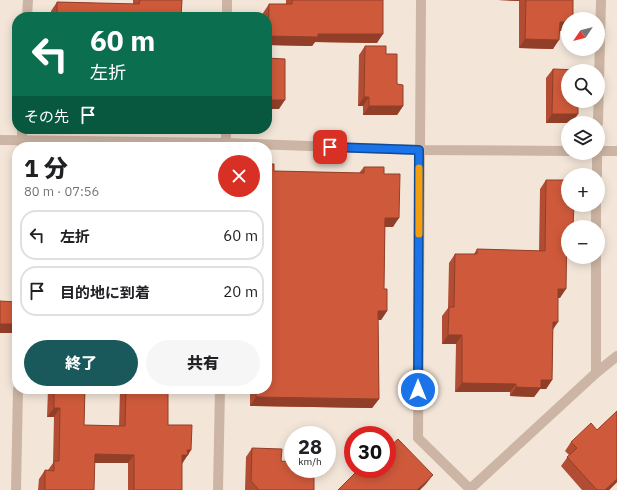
<!DOCTYPE html>
<html lang="ja">
<meta charset="utf-8">
<style>
:root{--surface:#fff;--page:#f6f6f6;--text:#202124;--muted:#757577;--line:#e0e0e0;--accent:#19595b}
body{margin:0;font-family:"IBM Plex Sans","Noto Sans JP",sans-serif;background:var(--page);color:var(--text);height:100vh;display:flex;flex-direction:column;font-size:15px;white-space:nowrap}
*{box-sizing:border-box;margin:0}
p{font-size:13px;color:var(--muted)}
.icon{flex:none;width:22px;height:22px;fill:none;stroke:currentColor;stroke-width:2;stroke-linecap:round;stroke-linejoin:round}
.map{position:relative;flex:1;overflow:hidden}
.side{position:absolute;left:12px;top:142px;width:260px;height:252px;display:flex;flex-direction:column;background:var(--surface);border-radius:16px;box-shadow:0 2px 10px #0003}
.side>*{flex:none}
.top-card{position:absolute;left:12px;top:12px;width:260px;height:122px;border-radius:16px;box-shadow:0 2px 10px #0003;background:#0b6e4f;color:#fff;overflow:hidden}
.needle{width:26px;rotate:235deg}
.fabs{position:absolute;left:561px;top:12px;display:grid;gap:8px}
.fabs a{display:grid;place-items:center;width:44px;height:44px;border-radius:50%;background:var(--surface);box-shadow:0 2px 10px #0003;font-size:20px}
.speed{position:absolute;left:284px;top:426px;display:flex;gap:8px;font-size:20px;font-weight:700;text-align:center}
.speed>*{display:grid;place-content:center;width:52px;height:52px;border-radius:50%;background:var(--surface);box-shadow:0 2px 10px #0003;line-height:1}
.speed small{font-size:10px;font-weight:400}
.speed .limit{border:6px solid #d22;background:#fff;color:#111}
.pin{position:absolute;display:grid;place-items:center;width:34px;height:34px;color:#fff;margin:-17px;border-radius:8px;box-shadow:0 2px 6px #0006}
.me{position:absolute;width:44px;margin:-22px;rotate:0deg;stroke-linejoin:round;filter:drop-shadow(0 0 3px #0008)}
.turn{display:flex;align-items:center;gap:14px;height:84px;padding:0 12px;font-size:18px}
.turn .icon{width:52px;height:52px;stroke-width:2.5}
.turn b{display:block;font-size:28px;line-height:34px}
.then{display:flex;align-items:center;height:38px;padding:0 12px;background:#0003;gap:8px;font-size:15px}
.round{display:grid;place-items:center;flex:none;width:42px;height:42px;border-radius:21px;background:var(--page)}
.headline{display:flex;align-items:center;justify-content:space-between;height:68px;padding:0 12px}
h1{font-size:24px;font-weight:800;line-height:30px}
.button{display:flex;gap:8px;margin-top:auto;padding:8px 12px}
.button a{flex:1;height:46px;border-radius:24px;background:var(--accent);color:#fff;font-size:16px;font-weight:800;line-height:46px;text-align:center}
.button a+a{background:var(--page);color:var(--text)}
ul{padding:0;list-style:none}
li{display:flex;align-items:center;gap:12px;height:50px;margin:0 8px 6px;padding:0 4px;border:2px solid var(--line);border-radius:16px}
li div{flex:1}
li b{display:block;font-size:15px}
li em{font-style:normal}
.map>svg:first-child{display:block}
.lines{fill:none;stroke-linecap:round;stroke-linejoin:round}
.street{stroke:#ccb5a4;stroke-width:10}
.wall{fill:#b24d33}
.shaded-wall{fill:#913f29}
.building{fill:#cf5a3b;stroke:#913f29}
.route-casing{stroke:#114b97;stroke-width:10}
.route{stroke:#1a73e8;stroke-width:7}
.slow{stroke:#f59e0b;stroke-width:7}
</style>
<div class="map">
<svg width="617" height="490" viewBox="0 0 617 490">
<rect width="100%" height="100%" fill="#f3e6d9"/>
<g class="lines">
<g class="street">
<polyline points="421,0 418,438 471,490"/>
<polyline points="27,17 28,0"/>
<polyline points="227,17 227,0"/>
<polyline points="598,123 601,0"/>
<polyline points="0,140 226,143 419,150 568,151"/>
<polyline points="22,147 22,129"/>
<polyline points="226,147 226,129"/>
<polyline points="598,151 617,151"/>
<polyline points="597,175 597,153"/>
<polyline points="596,227 596,205"/>
<polyline points="596,373 596,257"/>
<polyline points="16,490 18,389"/>
<polyline points="218,490 220,389"/>
<polyline points="469,490 596,373 617,356"/>
</g>
</g>
<g class="wall">
<polygon points="133,0 182,0 181,17 51,17 51,11 57,2 133,4"/>
<polygon points="286,0 383,0 377,43 315,42 312,46 267,45 267,17 263,17 263,13 269,4 286,4"/>
<polygon points="498,0 573,0 568,19 568,30 567,31 560,31 553,49 519,48 519,1"/>
<polygon points="365,46 386,54 397,84 403,106 397,115 363,115 363,106 358,106 359,55"/>
<polygon points="553,69 578,114 546,123 546,78"/>
<polygon points="364,167 384,174 393,227 385,227 384,289 387,311 381,320 378,320 379,399 372,408 250,406 250,389 267,389 274,171 359,173"/>
<polygon points="546,180 568,227 568,239 567,240 560,298 558,298 553,329 552,380 546,389 540,389 534,397 510,396 510,392 455,392 456,344 442,344 442,316 448,308 449,263 455,254 474,254 477,249 539,251 540,189"/>
<polygon points="48,389 85,389 84,425 119,426 120,389 168,389 168,425 191,450 182,463 182,490 128,490 128,463 94,463 94,490 38,490 39,479 45,470 48,470 53,463 54,417 47,417"/>
<polygon points="617,411 617,482 609,490 582,490 561,466 569,455 565,451 571,442 597,430"/>
<polygon points="252,448 281,461 308,471 314,490 245,490 246,457"/>
</g>
<g class="shaded-wall">
<polygon points="498,0 520,0 519,1"/>
<polygon points="560,22 568,22 568,30 567,31 554,31"/>
<polygon points="318,34 383,34 377,43 315,42 312,46 267,45 267,38 268,36"/>
<polygon points="525,39 559,40 553,49 519,48"/>
<polygon points="364,97 369,97 363,106 358,106"/>
<polygon points="267,100 285,100 279,109 267,109"/>
<polygon points="369,106 403,106 397,115 363,115"/>
<polygon points="552,114 578,114 572,123 546,123"/>
<polygon points="385,218 399,218 393,227 379,227"/>
<polygon points="567,231 568,231 568,239 567,240 561,240"/>
<polygon points="558,289 566,289 560,298 552,297"/>
<polygon points="378,311 387,311 381,320 372,320"/>
<polygon points="553,322 558,322 552,331"/>
<rect x="0" y="324" width="17" height="9"/>
<polygon points="448,335 462,335 456,344 442,344"/>
<polygon points="541,380 552,380 546,389 540,389 534,397 510,396 516,387"/>
<polygon points="462,383 516,384 510,392 455,392"/>
<polygon points="256,397 379,399 372,408 250,406"/>
<polygon points="54,408 60,408 54,417 47,417"/>
<polygon points="187,450 191,450 182,464 182,455"/>
<polygon points="95,454 134,455 128,463 88,463"/>
<polygon points="433,475 426,484 420,490 417,490"/>
<polygon points="617,479 617,482 609,490 605,490"/>
</g>
<g class="building">
<polygon points="140,0 182,0 181,17 57,17 57,2 139,4"/>
<polygon points="292,0 383,0 383,34 318,34 318,37 268,36 269,4 292,4"/>
<polygon points="526,0 573,0 573,19 568,19 568,22 560,22 559,40 525,39"/>
<polygon points="365,46 386,46 386,54 397,54 397,84 403,85 403,106 369,106 369,97 364,97"/>
<polygon points="267,58 285,59 285,100 267,100"/>
<polygon points="553,69 579,70 579,71 568,71 568,101 578,101 578,114 552,114"/>
<polygon points="267,164 274,164 274,171 364,173 364,167 384,167 384,174 400,174 399,218 385,218 384,289 387,289 387,311 378,311 379,399 256,397 256,389 267,389"/>
<polygon points="546,180 568,180 568,205 574,205 573,227 568,227 568,231 567,231 566,289 558,289 558,322 553,322 552,380 541,380 541,388 516,387 516,384 462,383 462,335 448,335 449,307 454,307 455,254 477,254 477,249 545,251"/>
<polygon points="0,301 17,302 17,324 0,324"/>
<polygon points="54,389 85,389 84,425 125,426 126,389 168,389 168,425 192,425 191,450 187,450 188,455 182,455 182,490 134,490 134,455 95,454 94,490 45,490 45,470 54,471 54,461 59,461 60,408 54,408"/>
<polygon points="617,411 617,479 605,490 597,490 567,457 577,448 571,442 591,423 597,430"/>
<polygon points="398,439 433,475 417,490 338,490 357,471 361,475 367,469 387,469 387,449"/>
<polygon points="252,448 282,449 281,461 293,462 293,469 308,469 308,471 314,471 314,490 259,490 251,481"/>
</g>
<g class="lines">
<g class="route-casing">
<polyline id="route" points="330,147 419,150 418,390"/>
</g>
<use href="#route" class="route"/>
<polyline class="slow" points="419,234 419,168"/>
</g>
</svg>
<div class="fabs">
<a><svg class="needle" viewBox="-14 -14 28 28"><path d="M0-13l5 13h-10z" fill="#e53935"/><path d="M0 13l5-13h-10z" fill="#757577"/></svg></a>
<a><svg class="icon" aria-label="search" viewBox="0 0 24 24"><circle cx="10" cy="10" r="6"/><path d="M15 15l6 6"/></svg></a>
<a><svg class="icon" aria-label="layers" viewBox="0 0 24 24"><path d="M12 4l9 5-9 5-9-5zM3 14l9 5 9-5"/></svg></a>
<a>+</a>
<a>−</a>
</div>
<div class="speed"><div>28<small>km/h</small></div><div class="limit">30</div></div>
<div class="pin" style="left:330px;top:147px;background:#d93025"><svg class="icon" aria-label="arrive" viewBox="0 0 24 24"><path d="M6 21V4h12l-3 4 3 4H6"/></svg></div>
<svg class="me" style="left:418px;top:390px" viewBox="-20 -20 40 40"><circle r="17" fill="#1a73e8" stroke="#fff" stroke-width="3"/><path d="M0-11L8 9 0 5-8 9z" fill="#fff"/></svg>
<div class="top-card">
<div class="turn"><svg class="icon" aria-label="left" viewBox="0 0 24 24"><path d="M17 20v-9H6M10 6l-5 5 5 5"/></svg><div><b>60 m</b>左折</div></div>
<div class="then">その先<svg class="icon" aria-label="arrive" viewBox="0 0 24 24"><path d="M6 21V4h12l-3 4 3 4H6"/></svg></div>
</div>
<section class="side">
<div class="headline"><div><h1>1 分</h1><p>80 m · 07:56</p></div><a class="round" style="background:#d93025;color:#fff"><svg class="icon" aria-label="close" viewBox="0 0 24 24"><path d="M6 6l12 12M18 6L6 18"/></svg></a></div>
<ul>
<li><svg class="icon" aria-label="left" viewBox="0 0 24 24"><path d="M17 20v-9H6M10 6l-5 5 5 5"/></svg><div><b>左折</b></div><em>60 m</em></li>
<li><svg class="icon" aria-label="arrive" viewBox="0 0 24 24"><path d="M6 21V4h12l-3 4 3 4H6"/></svg><div><b>目的地に到着</b></div><em>20 m</em></li>
</ul>
<div class="button"><a>終了</a><a>共有</a></div>
</section>
</div>
